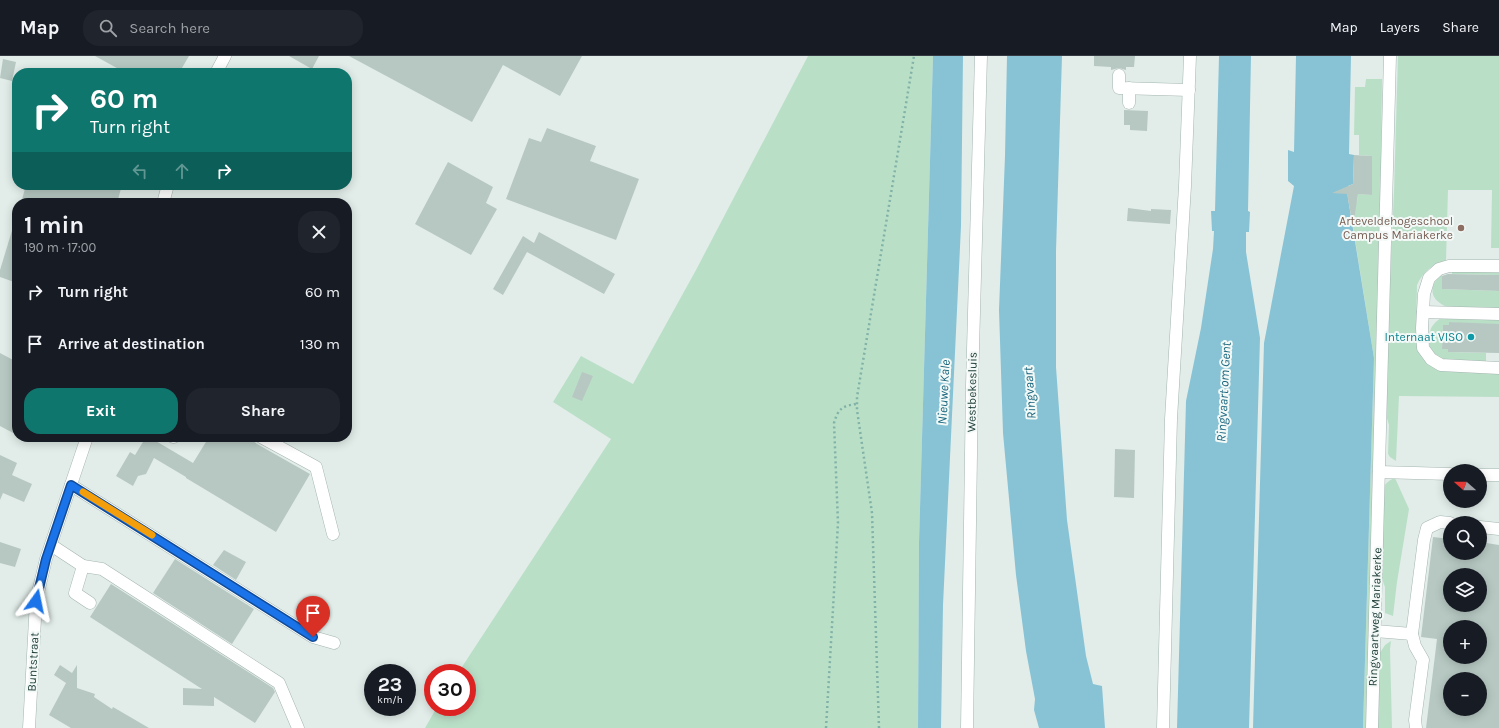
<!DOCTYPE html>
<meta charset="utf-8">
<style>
:root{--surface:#171b24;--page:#20242c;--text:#f1f3f6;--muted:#9ea1a6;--line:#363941;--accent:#0f766e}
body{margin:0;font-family:Karla,sans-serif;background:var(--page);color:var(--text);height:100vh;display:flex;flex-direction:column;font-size:15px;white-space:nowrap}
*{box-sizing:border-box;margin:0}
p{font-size:13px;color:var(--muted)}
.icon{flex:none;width:22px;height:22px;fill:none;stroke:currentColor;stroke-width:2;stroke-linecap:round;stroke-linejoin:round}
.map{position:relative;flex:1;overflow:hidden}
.details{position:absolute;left:12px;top:142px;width:340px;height:244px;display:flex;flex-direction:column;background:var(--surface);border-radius:16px;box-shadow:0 2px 10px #0003}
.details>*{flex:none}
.guide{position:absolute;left:12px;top:12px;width:340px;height:122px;border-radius:16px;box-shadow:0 2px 10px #0003;background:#0f766e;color:#fff;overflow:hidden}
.needle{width:26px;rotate:291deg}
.fabs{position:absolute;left:1443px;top:408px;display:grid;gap:8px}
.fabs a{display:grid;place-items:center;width:44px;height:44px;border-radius:50%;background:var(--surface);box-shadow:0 2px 10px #0003;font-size:20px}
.speed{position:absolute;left:364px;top:608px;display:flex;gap:8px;font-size:20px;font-weight:700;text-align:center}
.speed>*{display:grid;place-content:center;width:52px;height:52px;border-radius:50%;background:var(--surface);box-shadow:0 2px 10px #0003;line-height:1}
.speed small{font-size:10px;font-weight:400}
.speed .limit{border:6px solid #d22;background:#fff;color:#111}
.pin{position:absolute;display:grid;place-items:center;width:34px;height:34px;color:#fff;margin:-41px -17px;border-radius:50% 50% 50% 0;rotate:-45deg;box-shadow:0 0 4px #0007}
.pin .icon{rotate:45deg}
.me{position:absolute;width:44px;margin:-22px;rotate:12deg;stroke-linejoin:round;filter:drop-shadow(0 0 3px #0008)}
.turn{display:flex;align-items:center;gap:14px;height:84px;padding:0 12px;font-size:18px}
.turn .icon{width:52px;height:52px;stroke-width:2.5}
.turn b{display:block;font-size:28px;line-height:34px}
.lanes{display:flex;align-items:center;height:38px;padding:0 12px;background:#0003;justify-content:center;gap:20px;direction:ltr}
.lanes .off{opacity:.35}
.round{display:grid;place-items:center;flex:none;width:42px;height:42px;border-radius:16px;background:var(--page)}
.summary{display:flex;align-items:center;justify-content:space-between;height:68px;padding:0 12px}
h1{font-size:24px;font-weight:700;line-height:30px}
.cta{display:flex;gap:8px;margin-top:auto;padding:8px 12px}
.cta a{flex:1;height:46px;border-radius:16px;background:var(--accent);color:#fff;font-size:16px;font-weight:700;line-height:46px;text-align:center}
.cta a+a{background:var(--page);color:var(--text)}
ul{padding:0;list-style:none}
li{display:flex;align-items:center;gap:12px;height:52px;padding:0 12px}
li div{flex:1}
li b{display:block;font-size:15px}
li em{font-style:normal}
header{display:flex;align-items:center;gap:24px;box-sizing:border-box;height:56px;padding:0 20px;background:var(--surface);border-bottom:1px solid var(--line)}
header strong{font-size:19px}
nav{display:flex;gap:22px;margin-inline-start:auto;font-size:14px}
.search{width:280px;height:36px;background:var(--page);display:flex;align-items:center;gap:10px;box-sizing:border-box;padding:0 14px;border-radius:16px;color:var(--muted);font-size:15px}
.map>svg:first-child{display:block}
.green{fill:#badfc7}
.water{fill:#88c3d5}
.building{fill:#b7c8c2;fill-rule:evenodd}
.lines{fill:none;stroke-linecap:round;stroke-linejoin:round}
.minor-casing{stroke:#a4b5b1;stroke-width:13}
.path{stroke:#81b2a7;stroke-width:2.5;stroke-dasharray:2 3;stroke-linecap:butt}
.minor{stroke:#fff;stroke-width:12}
.route-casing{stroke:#114b97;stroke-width:10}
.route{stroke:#1a73e8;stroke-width:7}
.slow{stroke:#f59e0b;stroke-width:7}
.education-dot{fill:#8d6e63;stroke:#f3f9f7;stroke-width:1.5}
.culture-dot{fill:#0f9aa8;stroke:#f3f9f7;stroke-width:1.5}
.labels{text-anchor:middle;stroke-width:4;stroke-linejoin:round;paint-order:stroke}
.education-label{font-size:12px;fill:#785e54;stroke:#f3f9f7;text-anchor:end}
.culture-label{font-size:12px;fill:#0d838f;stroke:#f3f9f7;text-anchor:end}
.street-label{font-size:12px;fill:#213f39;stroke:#f3f9f7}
.water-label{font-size:13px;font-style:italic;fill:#18657e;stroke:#f3f9f7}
</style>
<header>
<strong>Map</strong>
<div class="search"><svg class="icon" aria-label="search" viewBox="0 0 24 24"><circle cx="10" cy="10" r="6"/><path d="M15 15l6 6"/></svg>Search here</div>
<nav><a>Map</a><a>Layers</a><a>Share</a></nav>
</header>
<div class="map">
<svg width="1499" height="672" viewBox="0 0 1499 672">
<rect width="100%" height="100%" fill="#e2ede9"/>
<g class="green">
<polygon points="808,0 933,0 919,487 918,672 425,672 437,651 467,651 467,617 458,617 611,383 553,346 581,300 633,328 696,214"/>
<path d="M1398 0H1499V192H1491L1492 134H1448L1446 205C1432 208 1423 216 1417 229L1416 285 1418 294 1423 301 1499 316V341L1399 340 1396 405 1390 401 1388 398 1389 369 1384 352 1394 136Z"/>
<polygon points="1366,23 1382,23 1379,282 1367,672 1363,672 1374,302 1349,146 1357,146 1358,138 1372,139 1372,100 1359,99 1359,79 1354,79 1355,31 1365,31"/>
<path d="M1445 215V218H1442V233L1499 235V253L1447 251C1426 242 1430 227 1445 215Z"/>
<polygon points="1452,215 1499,217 1499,219 1452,218"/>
<path d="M1443 261 1499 262V271L1449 266V269H1443L1442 293H1448V296L1486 297V306C1467 306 1425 311 1429 280 1430 271 1435 265 1443 261Z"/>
<path d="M1395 422 1409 453 1397 526 1393 560 1385 557V531L1382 523 1383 432C1386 427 1389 424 1395 422Z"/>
<polygon points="1391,585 1390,593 1392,672 1377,672 1378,600 1385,589"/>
</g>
<g class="water">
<polygon points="933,0 963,0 961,170 943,549 941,672 918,672 919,487"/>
<polygon points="1007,0 1062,0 1056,195 1056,311 1067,464 1086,600 1093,628 1102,630 1105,672 1039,672 1034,654 1035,643 1026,595 1016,519 1003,377 999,254 1005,100"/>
<polygon points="1219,0 1251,0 1248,155 1250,156 1249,176 1246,176 1246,196 1260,282 1249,672 1177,672 1186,345 1201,272 1213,193 1214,175 1212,175 1211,155 1215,155"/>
<polygon points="1296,0 1351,0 1349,98 1354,99 1353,128 1348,130 1347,136 1374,302 1363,672 1253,672 1264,287 1294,130 1288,125 1288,94 1294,96"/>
</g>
<g class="building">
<polygon points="95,0 189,0 179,17 126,17"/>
<polygon points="289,0 319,0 312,13"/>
<polygon points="349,0 582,0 560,40 503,9 472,66"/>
<polygon points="1094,0 1135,0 1134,11 1126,11 1126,14 1119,12 1111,14 1111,11 1094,10"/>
<polygon points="3,3 16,6 12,25 0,22"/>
<polygon points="1124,54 1148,55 1147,75 1130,74 1130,69 1124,69"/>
<polygon points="547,72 596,90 590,105 639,123 616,184 506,143 529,82 541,86"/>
<polygon points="1354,99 1372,100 1372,139 1358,138 1354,164 1352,164 1347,138 1332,137 1353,128"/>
<polygon points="448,106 493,131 486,147 497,153 471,199 415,168"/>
<polygon points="26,129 122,129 117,147 21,147"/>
<polygon points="1128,152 1151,155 1151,153 1171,154 1170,168 1127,165"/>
<polygon points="14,168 17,169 17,227 0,221 0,214"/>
<polygon points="539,176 615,218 604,238 527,196 503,239 493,233 523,180 534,187"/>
<polygon points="1448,218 1499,219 1499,235 1442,233 1442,220"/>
<polygon points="1449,266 1499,268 1499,297 1448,296 1448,293 1442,293 1443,269 1449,269"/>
<polygon points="0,297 17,306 17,379 0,370"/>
<polygon points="582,316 593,320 582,345 572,341"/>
<polygon points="146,381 149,381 193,407 209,381 249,381 257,388 310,418 276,476 186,422 186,421 154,402 146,418 138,420 133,430 116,420 130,396 135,399"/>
<polygon points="1115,393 1135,394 1134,442 1114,441"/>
<polygon points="0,399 17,407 12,419 32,428 24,446 3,437 0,444"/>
<path d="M1433 481 1450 483V497H1480V486L1499 489V672H1426L1437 583 1421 581ZM1450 519H1480V549H1450ZM1450 571H1480V601H1450ZM1450 623H1480V653H1450Z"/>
<polygon points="0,486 21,493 15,511 0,507"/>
<polygon points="224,494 246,506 236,524 213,509"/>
<polygon points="175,503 254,553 232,588 153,537"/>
<polygon points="111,528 273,632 275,636 255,667 214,641 214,650 183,649 183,632 202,633 90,561"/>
<polygon points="60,609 72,617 77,609 77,632 95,638 94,641 112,653 113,651 149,672 71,672 49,659 66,627 54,619"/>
</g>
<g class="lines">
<g class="minor-casing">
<g id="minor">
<polyline points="216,17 225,0"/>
<polyline points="1119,19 1119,32 1189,34"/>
<polyline points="1129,47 1129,32"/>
<polyline points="163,147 168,129"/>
<polyline points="1499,210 1449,210 1439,213 1429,222 1424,238 1422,272 1423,292 1431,303 1441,309 1499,312"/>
<polyline points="1423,256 1499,258"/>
<polyline points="173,381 174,381"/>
<polyline points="261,381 316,411 333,478"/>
<polyline points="1379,416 1450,418"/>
<polyline points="1480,419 1499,419"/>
<polyline points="71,429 313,581 334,587"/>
<polyline points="1480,471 1499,473"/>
<polyline points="51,489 83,510 75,537 90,547"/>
<polyline points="83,510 102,513 279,627 298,672"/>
<polyline points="1375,575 1412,578"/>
<polyline points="29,672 36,545 46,503 87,381"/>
<polyline points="967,672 972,330 981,0"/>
<polyline points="1163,672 1171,363 1185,130 1190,0"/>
<polyline points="1372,672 1390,0"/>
<polyline points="1416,672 1415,664 1423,604 1415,590 1412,578 1424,484 1427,472 1440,466 1450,467"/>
</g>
</g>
<g class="path">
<path d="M826 672 838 467 834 367C838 353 842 350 856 348"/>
<polyline points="879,672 872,457 857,354 857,341 914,0"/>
</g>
<use href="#minor" class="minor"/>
</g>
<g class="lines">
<g class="route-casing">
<polyline id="route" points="36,545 46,503 71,429 313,581"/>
</g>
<use href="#route" class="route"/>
<polyline class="slow" points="83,436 152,479"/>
</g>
<circle class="education-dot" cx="1461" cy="172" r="4"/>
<circle class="culture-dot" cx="1471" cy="281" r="4"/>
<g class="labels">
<g class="education-label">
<text x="1453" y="169">Arteveldehogeschool<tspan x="1453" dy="14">Campus Mariakerke</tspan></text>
</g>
<g class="culture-label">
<text x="1463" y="285">Internaat VISO</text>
</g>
<g class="street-label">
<text transform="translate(972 336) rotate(-89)" y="4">Westbekesluis</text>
<text transform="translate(1375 561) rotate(-88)" y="4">Ringvaartweg Mariakerke</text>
<text transform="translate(33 606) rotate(-87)" y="4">Buntstraat</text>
</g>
<g class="water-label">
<text transform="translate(943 336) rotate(-87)" y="5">Nieuwe Kale</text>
<text transform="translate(1223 336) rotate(-87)" y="5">Ringvaart om Gent</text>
<text transform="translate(1029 337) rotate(-94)" y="5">Ringvaart</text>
</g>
</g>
</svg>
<div class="fabs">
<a><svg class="needle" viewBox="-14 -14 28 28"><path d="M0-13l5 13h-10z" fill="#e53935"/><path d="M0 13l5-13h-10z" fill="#9ea1a6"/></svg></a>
<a><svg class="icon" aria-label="search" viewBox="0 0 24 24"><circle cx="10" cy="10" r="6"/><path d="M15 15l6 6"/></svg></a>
<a><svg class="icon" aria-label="layers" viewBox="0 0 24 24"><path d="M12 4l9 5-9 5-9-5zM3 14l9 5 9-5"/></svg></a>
<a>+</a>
<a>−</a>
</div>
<div class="speed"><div>23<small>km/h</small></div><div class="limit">30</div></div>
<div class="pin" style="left:313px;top:581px;background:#d93025"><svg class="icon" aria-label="arrive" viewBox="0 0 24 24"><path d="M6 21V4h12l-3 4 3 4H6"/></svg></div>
<svg class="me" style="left:36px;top:545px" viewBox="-20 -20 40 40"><path d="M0-17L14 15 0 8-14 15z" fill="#1a73e8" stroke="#fff" stroke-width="4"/></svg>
<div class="guide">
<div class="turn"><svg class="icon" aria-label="right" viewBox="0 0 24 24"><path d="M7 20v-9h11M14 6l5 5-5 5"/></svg><div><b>60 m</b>Turn right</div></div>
<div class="lanes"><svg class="icon off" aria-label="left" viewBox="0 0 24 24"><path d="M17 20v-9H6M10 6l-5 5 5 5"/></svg><svg class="icon off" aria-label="ahead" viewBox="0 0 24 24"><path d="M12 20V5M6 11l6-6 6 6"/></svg><svg class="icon" aria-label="right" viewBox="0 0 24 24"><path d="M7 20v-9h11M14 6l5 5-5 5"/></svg></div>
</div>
<section class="details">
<div class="summary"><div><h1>1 min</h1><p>190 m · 17:00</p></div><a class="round"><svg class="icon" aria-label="close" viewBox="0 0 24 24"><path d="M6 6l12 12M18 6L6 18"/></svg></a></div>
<ul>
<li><svg class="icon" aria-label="right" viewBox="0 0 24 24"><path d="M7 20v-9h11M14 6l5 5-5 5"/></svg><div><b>Turn right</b></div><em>60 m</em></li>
<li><svg class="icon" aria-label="arrive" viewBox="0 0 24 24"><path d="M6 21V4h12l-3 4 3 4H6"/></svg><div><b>Arrive at destination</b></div><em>130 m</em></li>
</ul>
<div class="cta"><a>Exit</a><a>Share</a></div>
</section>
</div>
